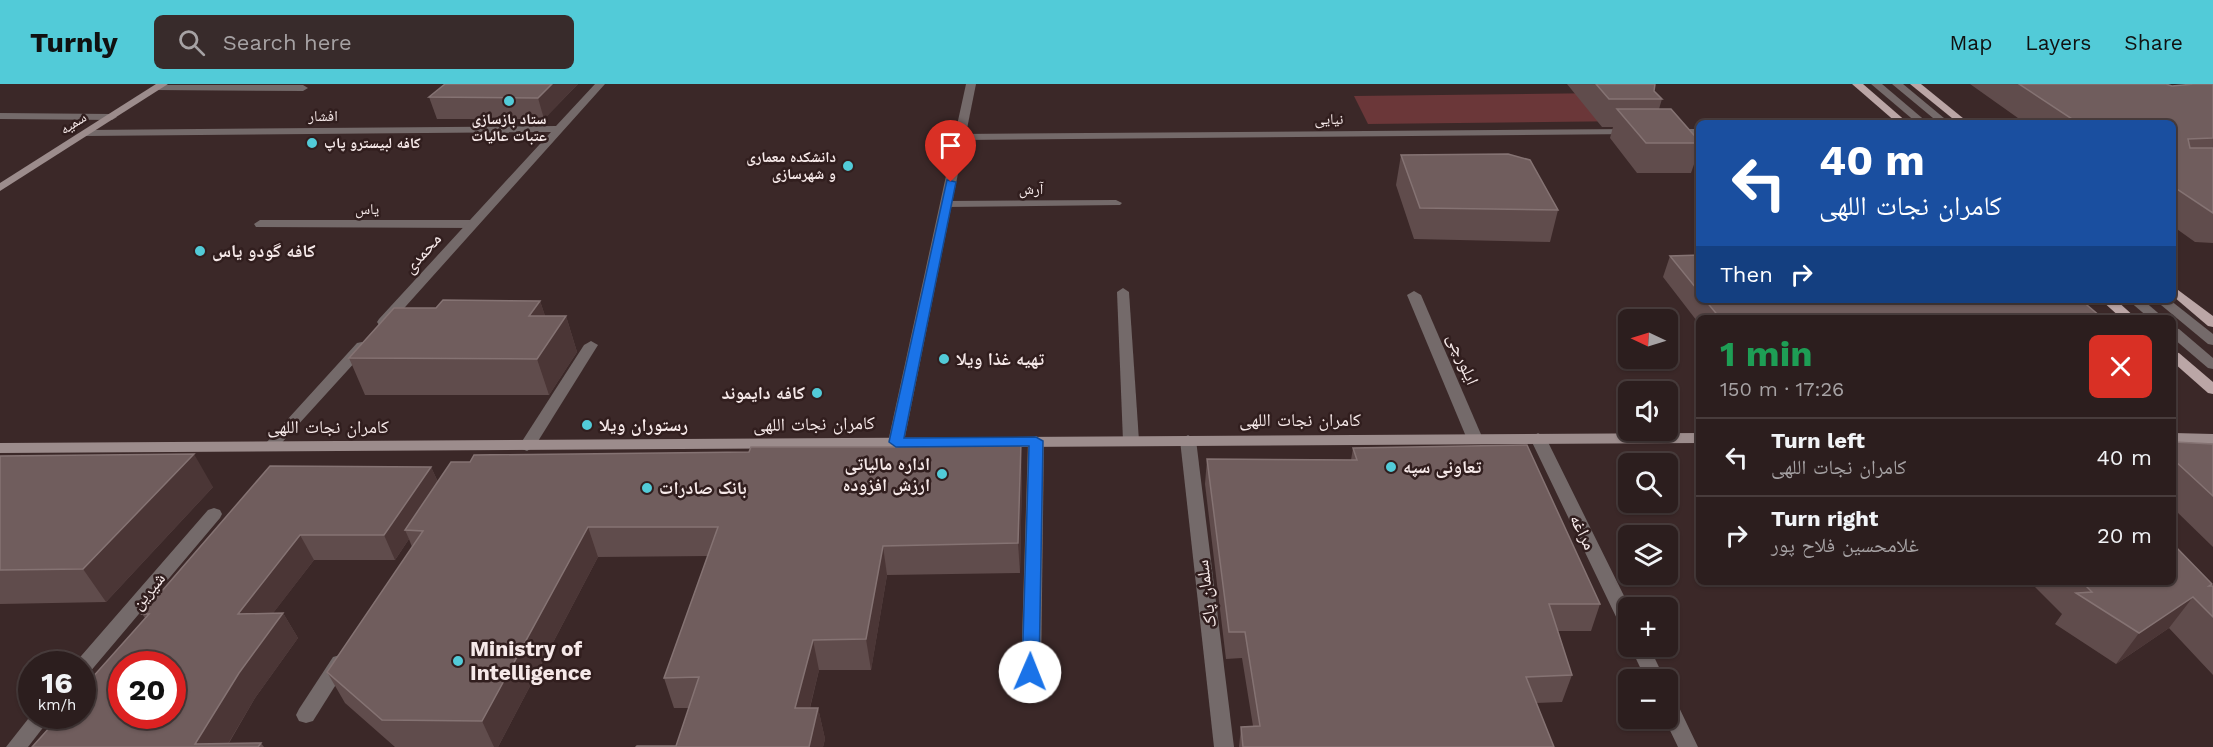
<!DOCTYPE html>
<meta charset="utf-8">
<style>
:root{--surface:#2c1e1e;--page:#382b2b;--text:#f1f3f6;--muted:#a6a2a4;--line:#483c3c;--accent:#52cbd8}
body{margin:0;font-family:"Work Sans","Noto Naskh Arabic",sans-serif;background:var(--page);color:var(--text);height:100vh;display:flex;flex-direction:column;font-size:22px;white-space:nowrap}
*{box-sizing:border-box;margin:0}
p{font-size:20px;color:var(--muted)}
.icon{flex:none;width:33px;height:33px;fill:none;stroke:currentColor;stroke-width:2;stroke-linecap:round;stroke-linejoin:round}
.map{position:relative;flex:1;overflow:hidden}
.side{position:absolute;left:1696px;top:231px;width:480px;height:270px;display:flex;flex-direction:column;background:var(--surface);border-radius:9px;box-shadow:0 2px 4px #0004,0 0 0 2px var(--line)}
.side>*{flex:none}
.top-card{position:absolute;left:1696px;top:36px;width:480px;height:183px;border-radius:9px;box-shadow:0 2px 4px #0004,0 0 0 2px var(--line);background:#1a4fa0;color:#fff;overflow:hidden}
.needle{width:39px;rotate:274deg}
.tools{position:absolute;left:1618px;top:225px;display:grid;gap:12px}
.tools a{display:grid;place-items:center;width:60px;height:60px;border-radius:9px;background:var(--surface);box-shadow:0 2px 4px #0004,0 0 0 2px var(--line);font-size:30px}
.speed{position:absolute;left:18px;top:567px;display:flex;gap:12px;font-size:30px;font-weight:700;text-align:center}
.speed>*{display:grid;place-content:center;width:78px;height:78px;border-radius:50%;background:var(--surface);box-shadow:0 2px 4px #0004,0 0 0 2px var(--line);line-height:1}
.speed small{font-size:15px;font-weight:400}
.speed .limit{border:9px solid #d22;background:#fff;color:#111}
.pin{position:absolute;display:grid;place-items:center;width:51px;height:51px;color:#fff;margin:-62px -26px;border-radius:50% 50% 50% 0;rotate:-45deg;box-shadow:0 0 6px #0007}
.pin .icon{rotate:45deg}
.me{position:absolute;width:66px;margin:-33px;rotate:1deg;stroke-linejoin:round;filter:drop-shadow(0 0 4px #0008)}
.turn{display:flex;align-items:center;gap:21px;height:126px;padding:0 24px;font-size:27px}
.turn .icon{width:78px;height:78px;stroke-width:2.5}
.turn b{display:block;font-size:42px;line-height:51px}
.then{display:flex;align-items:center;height:57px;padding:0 24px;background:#0003;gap:12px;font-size:22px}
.round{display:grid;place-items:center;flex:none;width:63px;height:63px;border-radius:9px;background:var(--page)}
.summary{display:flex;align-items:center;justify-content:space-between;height:102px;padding:0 24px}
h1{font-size:36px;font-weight:700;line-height:45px;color:#1e9e55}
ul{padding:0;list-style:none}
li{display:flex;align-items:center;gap:18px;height:78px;padding:0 24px;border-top:2px solid var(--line)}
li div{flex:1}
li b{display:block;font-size:22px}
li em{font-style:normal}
header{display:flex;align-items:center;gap:36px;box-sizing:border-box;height:84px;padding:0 30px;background:var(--accent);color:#111}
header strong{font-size:28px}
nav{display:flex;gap:33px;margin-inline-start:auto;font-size:21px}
.search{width:420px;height:54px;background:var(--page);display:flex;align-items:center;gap:15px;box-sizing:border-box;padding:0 21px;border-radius:9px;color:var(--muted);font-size:22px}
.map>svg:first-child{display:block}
.green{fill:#6b3739}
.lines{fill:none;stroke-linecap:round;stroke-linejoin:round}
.service{fill:#746a6a;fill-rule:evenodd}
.minor{fill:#746a6a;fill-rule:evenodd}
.tertiary{fill:#746a6a;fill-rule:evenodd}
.secondary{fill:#9c8c8c;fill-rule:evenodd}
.primary{fill:#bba6a6;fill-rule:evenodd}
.wall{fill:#604c4c}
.shaded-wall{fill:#4b3636}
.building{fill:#705d5d;stroke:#857373;stroke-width:1.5;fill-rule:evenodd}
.route{fill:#1a73e8;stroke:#114b97;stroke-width:1.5}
.poi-dot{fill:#52cbd8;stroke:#311e1e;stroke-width:2}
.labels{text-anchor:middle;stroke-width:5;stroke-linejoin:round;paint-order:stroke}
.far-street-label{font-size:15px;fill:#f6e9e9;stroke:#311e1e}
.far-poi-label{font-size:15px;font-weight:bold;fill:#f6e9e9;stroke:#311e1e}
.poi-label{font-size:18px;font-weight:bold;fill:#f6e9e9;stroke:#311e1e;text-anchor:start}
.street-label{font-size:18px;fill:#f6e9e9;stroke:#311e1e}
.near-poi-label{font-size:21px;font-weight:bold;fill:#f6e9e9;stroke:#311e1e;text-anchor:start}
</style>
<header>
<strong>Turnly</strong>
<div class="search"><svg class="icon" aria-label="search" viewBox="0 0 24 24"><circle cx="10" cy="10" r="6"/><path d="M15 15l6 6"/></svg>Search here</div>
<nav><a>Map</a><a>Layers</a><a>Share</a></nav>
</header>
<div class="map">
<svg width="2213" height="663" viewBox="0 0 2213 663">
<rect width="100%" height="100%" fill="#3b2828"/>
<polygon class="green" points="1607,9 1633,37 1368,40 1354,12"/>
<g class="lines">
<g class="service">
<polygon points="1871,0 1882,0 1928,39 1917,39"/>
<polygon points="1892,0 1903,0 1950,39 1939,39"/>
<polygon points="157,1 303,1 308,4 303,7 154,6 152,4"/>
<polygon points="0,29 112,30 117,33 112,36 0,35"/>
<polygon points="1116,116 1122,119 1120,121 946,123 940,120 946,117"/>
<polygon points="260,136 473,136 479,140 473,144 256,143 254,140"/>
<polygon points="1123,204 1129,208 1139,357 1131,362 1123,357 1117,208"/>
<polygon points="1414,207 1421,211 1483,355 1480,358 1475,360 1467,355 1407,211"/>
<polygon points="2128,216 2143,216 2164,234 2149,234"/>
<polygon points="2155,216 2170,216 2213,250 2213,261 2208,260"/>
<polygon points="2174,244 2179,245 2213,274 2213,285 2208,284 2174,255"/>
<polygon points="591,257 598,261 535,362 527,367 522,365 519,362 584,261"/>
<polygon points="1036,352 1044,357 1041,588 1038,593 1031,595 1024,593 1021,588 1028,357"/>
<polygon points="214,424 220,426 222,430 220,434 89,589 82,591 82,580 74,580 75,579 208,426"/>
<polygon points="340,571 347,573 350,578 347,583 313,637 306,639 299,637 296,631 299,625 333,573"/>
<polygon points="32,630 52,632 28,663 6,663"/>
</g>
<g class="minor">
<polygon points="595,0 605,0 389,241 379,241 377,238 379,235 551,48 86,52 81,49 86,46 556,42"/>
<polygon points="1632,45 1636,46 1636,50 960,56 955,53 960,50"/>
<polygon points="1700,45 1700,51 1671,51 1666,48 1671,45"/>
<polygon points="362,258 369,262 367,265 276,365 266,365 263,362 266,359 357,259"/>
<polygon points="1538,349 1546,354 1630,524 1629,548 1622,546 1620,541 1530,354"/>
<polygon points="1188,351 1196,356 1234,663 1214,663 1180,356"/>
<polygon points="1630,562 1649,562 1665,596 1646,596"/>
<polygon points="1668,613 1675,615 1698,663 1678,663 1664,634 1668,634"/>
</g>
<polygon class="tertiary" points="966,0 976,0 904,358 896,363 888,358"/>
<g class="secondary">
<polygon points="156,0 168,0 0,107 0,99"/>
<polygon points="1700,349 1700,359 0,369 0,359"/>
<polygon points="2174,349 2213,350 2213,360 2174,359"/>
</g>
<g class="primary">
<polygon points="1852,0 1863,0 1908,39 1897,39"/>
<polygon points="1910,0 1921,0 1969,39 1958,39"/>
<polygon points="2174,203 2213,232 2213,243 2208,242 2174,213"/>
<polygon points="2101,216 2116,216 2136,234 2121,234"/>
<polygon points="2174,268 2179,269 2213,298 2213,310 2208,309 2174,279"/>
</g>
</g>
<g class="wall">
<polygon points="445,0 578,0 544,35 437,35 429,13"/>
<polygon points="1567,0 1655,0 1654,7 1662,15 1659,25 1700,58 1700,63 1691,89 1637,89 1610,54 1613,43 1602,43"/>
<polygon points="1970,0 2166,0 2172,2 2213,0 2213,159 2195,158 2174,143 2174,39 2025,39"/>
<polygon points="1401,71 1558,126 1550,158 1414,155 1396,101"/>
<polygon points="1700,171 1700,216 2081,216 2100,232 2109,234 1700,234 1700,241 1663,193 1670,172"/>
<polygon points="540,217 545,232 566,232 577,268 549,311 365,311 349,274 436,224"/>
<polygon points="2174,358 2213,360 2213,463 2174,425"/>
<polygon points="1353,364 1600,520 1591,547 1558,547 1572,591 1562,618 1536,619 1554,663 1239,663 1241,643 1253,642 1242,574 1226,575 1205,400 1207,375 1351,376"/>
<polygon points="0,372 213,403 106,518 0,520"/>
<polygon points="431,383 438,398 1022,387 1020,489 887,491 871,586 819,586 810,624 818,624 825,655 823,663 636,663 676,662 689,624 674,624 664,594 708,472 598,473 498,663 395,663 345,619 327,588 412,463 409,455 395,476 314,476 273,529 283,529 298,554 255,614 229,659 261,659 264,663 32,663 145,534 142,530"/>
<polygon points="2030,498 2174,498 2212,500 2210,502 2213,502 2213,591 2169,544 2116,580 2055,540 2062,530"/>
</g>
<g class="shaded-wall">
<polygon points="552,0 578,0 544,35 538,14"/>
<polygon points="540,217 552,252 529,232"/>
<polygon points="566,232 577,268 549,311 537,275"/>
<polygon points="1021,358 1022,387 1020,489 1018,459"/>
<polygon points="194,370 213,403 106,518 83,485"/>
<polygon points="431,383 442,407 405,446 409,455 395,476 384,451"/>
<polygon points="588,443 598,473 498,663 494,663 482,637"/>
<polygon points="300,451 314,476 254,554 238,530"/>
<polygon points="883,462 887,491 871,586 866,555"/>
<polygon points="2193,513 2169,544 2116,580 2139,549"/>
<polygon points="283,529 298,554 255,614 226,663 195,660 239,589"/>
<polygon points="813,556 819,586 802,655 795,624"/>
<polygon points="818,624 825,655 823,663 809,663"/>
</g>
<g class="building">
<polygon points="445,0 552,0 538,14 429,13"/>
<polygon points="1596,0 1655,0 1654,7 1662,15 1609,15"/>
<polygon points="2019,0 2166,0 2172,2 2194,0 2213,0 2213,54 2188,55 2190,64 2213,64 2213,129 2174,103 2174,39 2078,39"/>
<polygon points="1617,25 1671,25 1700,58 1700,59 1646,59"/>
<polygon points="1508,70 1530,76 1558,126 1420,124 1401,71"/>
<polygon points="1700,171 1700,209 1670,172"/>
<polygon points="443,216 540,217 529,232 566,232 537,275 349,274 394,224 436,224"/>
<polygon points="1705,216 2081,216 2100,232 2108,232 2109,234 1720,234"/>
<polygon points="898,358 1021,358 1018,459 883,462 866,555 813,556 795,624 818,624 809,663 636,663 637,662 676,662 699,593 664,594 718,443 588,443 482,637 382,636 327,588 423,447 405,446 451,378 470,378 474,371 749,368 751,363 897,363"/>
<polygon points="2174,358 2213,360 2213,412 2174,376"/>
<polygon points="1527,361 1600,520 1549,520 1572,591 1526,593 1554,663 1243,663 1241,643 1260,642 1245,548 1229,548 1207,375 1357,376 1353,364"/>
<polygon points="194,370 83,485 0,486 0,372"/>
<path d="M270 382 431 383 384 451H300L238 530 283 529 239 589 195 660 261 659 258 663H32L60 632H82V605L149 530H142ZM122 580H172V632H122Z"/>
<polygon points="2174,461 2212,500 2209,502 2213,502 2213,533 2193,513 2139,549 2076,509 2092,508 2082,498 2174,498"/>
</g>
<polygon class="route" points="947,96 956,98 904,354 1036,353 1043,357 1039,588 1037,593 1024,593 1022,588 1029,362 896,363 889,358"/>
<g class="poi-dot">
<circle cx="509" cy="17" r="6"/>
<circle cx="312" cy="59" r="6"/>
<circle cx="848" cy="82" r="6"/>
<circle cx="200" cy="167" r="6"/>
<circle cx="944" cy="275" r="6"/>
<circle cx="817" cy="309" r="6"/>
<circle cx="587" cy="341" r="6"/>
<circle cx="1391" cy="383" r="6"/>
<circle cx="942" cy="390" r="6"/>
<circle cx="647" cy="404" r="6"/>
<circle cx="458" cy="577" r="6"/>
</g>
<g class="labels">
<g class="far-street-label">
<text x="323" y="37">افشار</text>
<text x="1329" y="40">نیایی</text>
<text transform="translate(73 39) rotate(-33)" y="5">سمیه</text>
<text x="1031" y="110">آرش</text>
<text x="367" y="130">یاس</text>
</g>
<g class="far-poi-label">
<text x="509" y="40">ستاد بازسازی<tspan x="509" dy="17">عتبات عالیات</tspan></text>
<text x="324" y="64" text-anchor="start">کافه لبیسترو پاپ</text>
<text x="836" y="78" text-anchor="end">دانشکده معماری<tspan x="836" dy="17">و شهرسازی</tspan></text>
</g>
<g class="poi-label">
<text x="212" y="173">کافه گودو یاس</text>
<text x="956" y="281">تهیه غذا ویلا</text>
<text x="805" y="315" text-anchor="end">کافه دایموند</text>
<text x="599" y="347">رستوران ویلا</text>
<text x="930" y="386" text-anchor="end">اداره مالیاتی<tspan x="930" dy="21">ارزش افزوده</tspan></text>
<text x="1403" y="389">تعاونی سپه</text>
<text x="659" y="410">بانک صادرات</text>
</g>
<g class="street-label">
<text transform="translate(422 169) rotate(-48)" y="6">محمدی</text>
<text transform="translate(1463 275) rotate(67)" y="6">ایلورچی</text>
<text x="1300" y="342">کامران نجات اللهی</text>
<text transform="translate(814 340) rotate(-1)" y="6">کامران نجات اللهی</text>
<text x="328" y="349">کامران نجات اللهی</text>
<text transform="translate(1583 448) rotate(64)" y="6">مراغه</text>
<text transform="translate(148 507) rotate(-50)" y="6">شیرین</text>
<text transform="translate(1206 510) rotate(-97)" y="6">سلمان پاک</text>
</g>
<g class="near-poi-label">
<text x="470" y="572">Ministry of<tspan x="470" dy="24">Intelligence</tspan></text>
</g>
</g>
</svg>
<div class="tools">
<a><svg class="needle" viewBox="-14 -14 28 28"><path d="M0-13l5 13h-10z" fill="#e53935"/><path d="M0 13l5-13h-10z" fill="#a6a2a4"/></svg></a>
<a><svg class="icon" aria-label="sound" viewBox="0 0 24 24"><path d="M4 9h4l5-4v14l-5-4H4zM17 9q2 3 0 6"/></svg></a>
<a><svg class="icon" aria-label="search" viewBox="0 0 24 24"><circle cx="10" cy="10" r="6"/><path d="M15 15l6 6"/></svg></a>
<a><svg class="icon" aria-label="layers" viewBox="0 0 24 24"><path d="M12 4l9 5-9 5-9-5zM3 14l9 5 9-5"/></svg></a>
<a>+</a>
<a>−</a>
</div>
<div class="speed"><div>16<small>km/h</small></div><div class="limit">20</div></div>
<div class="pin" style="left:951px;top:98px;background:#d93025"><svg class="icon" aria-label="arrive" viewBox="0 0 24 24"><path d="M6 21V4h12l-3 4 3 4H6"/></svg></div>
<svg class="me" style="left:1030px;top:588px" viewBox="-20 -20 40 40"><circle r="19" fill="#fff"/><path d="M0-13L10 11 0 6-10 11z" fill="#1a73e8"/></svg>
<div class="top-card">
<div class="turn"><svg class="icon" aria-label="left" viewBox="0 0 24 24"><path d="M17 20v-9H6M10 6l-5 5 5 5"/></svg><div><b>40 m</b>کامران نجات اللهی</div></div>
<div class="then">Then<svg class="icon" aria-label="right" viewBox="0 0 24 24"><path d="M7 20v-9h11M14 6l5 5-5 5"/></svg></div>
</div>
<section class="side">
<div class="summary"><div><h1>1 min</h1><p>150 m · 17:26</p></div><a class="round" style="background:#d93025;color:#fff"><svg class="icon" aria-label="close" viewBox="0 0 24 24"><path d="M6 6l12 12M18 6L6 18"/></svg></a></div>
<ul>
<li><svg class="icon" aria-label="left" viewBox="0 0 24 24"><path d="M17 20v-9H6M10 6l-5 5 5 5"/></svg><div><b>Turn left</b><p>کامران نجات اللهی</p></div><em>40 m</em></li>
<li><svg class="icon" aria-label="right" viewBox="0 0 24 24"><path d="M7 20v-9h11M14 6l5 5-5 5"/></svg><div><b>Turn right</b><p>غلامحسین فلاح‌ پور</p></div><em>20 m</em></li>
</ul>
</section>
</div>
